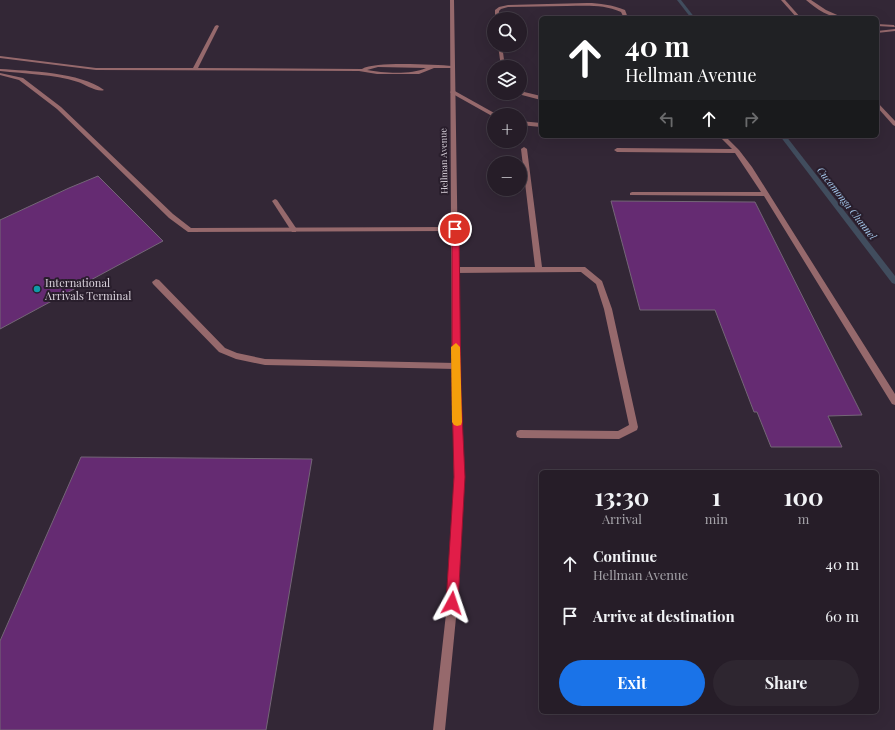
<!DOCTYPE html>
<meta charset="utf-8">
<style>
:root{--surface:#261d28;--page:#2e2630;--text:#f1f3f6;--muted:#a4a2a8;--line:#423b45;--accent:#1a73e8}
body{margin:0;font-family:"Playfair Display",serif;background:var(--page);color:var(--text);height:100vh;display:flex;flex-direction:column;font-size:15px;white-space:nowrap}
*{box-sizing:border-box;margin:0}
p{font-size:13px;color:var(--muted)}
.icon{flex:none;width:22px;height:22px;fill:none;stroke:currentColor;stroke-width:2;stroke-linecap:round;stroke-linejoin:round}
.map{position:relative;flex:1;overflow:hidden}
.sheet{position:absolute;left:539px;top:470px;width:340px;height:244px;display:flex;flex-direction:column;background:var(--surface);border-radius:6px;box-shadow:0 4px 16px #0002,0 0 0 1px var(--line)}
.sheet>*{flex:none}
.hud{position:absolute;left:539px;top:16px;width:340px;height:122px;border-radius:6px;box-shadow:0 4px 16px #0002,0 0 0 1px var(--line);background:#202124;color:#fff;overflow:hidden}
.fabs{position:absolute;left:487px;top:12px;display:grid;gap:8px}
.fabs a{display:grid;place-items:center;width:40px;height:40px;border-radius:50%;background:var(--surface);box-shadow:0 4px 16px #0002,0 0 0 1px var(--line);font-size:20px}
.pin{position:absolute;display:grid;place-items:center;width:34px;height:34px;color:#fff;margin:-17px;border:2px solid #fff;border-radius:50%;box-shadow:0 1px 4px #0007}
.me{position:absolute;width:44px;margin:-22px;rotate:5deg;stroke-linejoin:round;filter:drop-shadow(0 0 3px #0008)}
.turn{display:flex;align-items:center;gap:14px;height:84px;padding:0 20px;font-size:18px}
.turn .icon{width:52px;height:52px;stroke-width:2.5}
.turn b{display:block;font-size:28px;line-height:34px}
.lanes{display:flex;align-items:center;height:38px;padding:0 20px;background:#0003;justify-content:center;gap:20px;direction:ltr}
.lanes .off{opacity:.35}
.eta{display:flex;justify-content:space-evenly;align-items:center;height:68px;text-align:center}
.eta b{font-size:24px;font-weight:700;line-height:28px}
.cta{display:flex;gap:8px;margin-top:auto;padding:8px 20px}
.cta a{flex:1;height:46px;border-radius:24px;background:var(--accent);color:#fff;font-size:16px;font-weight:700;line-height:46px;text-align:center}
.cta a+a{background:var(--page);color:var(--text)}
ul{padding:0;list-style:none}
li{display:flex;align-items:center;gap:12px;height:52px;padding:0 20px}
li div{flex:1}
li b{display:block;font-size:15px}
li em{font-style:normal}
.map>svg:first-child{display:block}
.lines{fill:none;stroke-linecap:round;stroke-linejoin:round}
.stream{fill:#414d5e;fill-rule:evenodd}
.building{fill:#652b72;stroke:#746677}
.lane{fill:#96696c;fill-rule:evenodd}
.street{fill:#96696c;fill-rule:evenodd}
.route{fill:#e11d48;stroke:#92132f}
.slow{fill:#f59e0b}
.culture-dot{fill:#0f9aa8;stroke:#291e2c;stroke-width:1.5}
.labels{text-anchor:middle;stroke-width:4;stroke-linejoin:round;paint-order:stroke}
.far-street-label{font-size:9px;fill:#dad3dc;stroke:#291e2c}
.far-water-label{font-size:10px;font-style:italic;fill:#a6c9ed;stroke:#291e2c}
.poi-label{font-size:11px;fill:#dad3dc;stroke:#291e2c;text-anchor:start}
</style>
<div class="map">
<svg width="895" height="730" viewBox="0 0 895 730">
<rect width="100%" height="100%" fill="#332736"/>
<g class="lines">
<g class="stream">
<polygon points="677,0 681,0 695,18 691,18"/>
<polygon points="780,136 786,136 895,276 895,284 892,283"/>
</g>
</g>
<g class="building">
<polygon points="98,176 163,241 0,329 0,220 69,188"/>
<polygon points="611,201 755,202 862,415 828,416 842,447 771,447 757,412 754,412 715,310 640,310"/>
<polygon points="81,457 312,459 266,730 0,730 0,641"/>
</g>
<g class="lines">
<g class="lane">
<polygon points="781,0 785,0 801,18 797,18"/>
<path d="M806 0H811L826 10 844 18C830 18 816 9 806 0Z"/>
<path d="M587 3C600 3 612 5 625 10L628 18H624L621 12C603 4 585 6 567 6 547 6 528 7 508 7L501 9 499 11V19H495V10L499 7 508 5Z"/>
<polygon points="877,24 894,25 895,27 877,26"/>
<path d="M217 25 219 26 198 68 362 69C376 61 434 65 453 66L455 67 453 68H434L419 74H377L359 71 96 70 0 58V56L96 68H193L215 26ZM378 67 426 68C411 75 383 73 367 70Z"/>
<polygon points="895,29 895,31 877,33 877,31"/>
<polygon points="498,45 502,45 505,67 501,67"/>
<path d="M0 69C29 71 80 72 104 90 98 93 84 84 78 82 53 74 26 74 0 71Z"/>
<polygon points="453,90 496,114 497,115 492,116 451,93 450,92"/>
<polygon points="520,91 541,96 541,100 518,94 517,93 520,93"/>
<polygon points="877,102 895,121 895,126 893,125 877,107"/>
<polygon points="520,121 541,123 541,127 520,125"/>
<polygon points="719,136 725,136 739,150 752,167 895,394 895,405 892,404 764,196 630,195 630,193 632,192 761,192 735,153 617,152 614,150 617,148 732,149"/>
<polygon points="524,147 527,149 542,267 585,267 602,281 612,309 638,427 637,430 619,439 520,438 517,437 516,434 517,431 520,430 618,431 629,425 604,309 596,284 581,272 455,273 452,270 455,267 535,267 521,149"/>
<polygon points="275,199 277,200 296,228 296,232 292,232 272,201"/>
<polygon points="156,279 159,280 225,348 237,353 265,359 456,363 459,364 460,366 459,368 456,369 265,365 236,359 219,352 153,284 152,282"/>
<polygon points="456,389 459,390 460,393 464,477 459,587 445,730 433,730 449,587 454,477 452,393 453,390"/>
</g>
<polygon class="street" points="450,0 454,0 460,393 459,396 456,397 453,396 452,393 451,231 188,232 169,218 57,109 19,80 0,75 0,73 23,78 61,107 173,214 191,228 451,227"/>
</g>
<polygon class="route" points="452,227 457,227 459,229 461,393 465,477 458,603 457,607 452,609 448,607 446,603 454,477 452,393"/>
<polygon class="slow" points="456,343 460,347 462,422 461,425 457,426 454,425 452,422 451,347"/>
<circle class="culture-dot" cx="37" cy="289" r="4"/>
<g class="labels">
<g class="far-street-label">
<text transform="translate(444 161) rotate(-91)" y="3">Hellman Avenue</text>
</g>
<g class="far-water-label">
<text transform="translate(847 203) rotate(52)" y="4">Cucamonga Channel</text>
</g>
<g class="poi-label">
<text x="45" y="287">International<tspan x="45" dy="13">Arrivals Terminal</tspan></text>
</g>
</g>
</svg>
<div class="fabs">
<a><svg class="icon" aria-label="search" viewBox="0 0 24 24"><circle cx="10" cy="10" r="6"/><path d="M15 15l6 6"/></svg></a>
<a><svg class="icon" aria-label="layers" viewBox="0 0 24 24"><path d="M12 4l9 5-9 5-9-5zM3 14l9 5 9-5"/></svg></a>
<a>+</a>
<a>−</a>
</div>
<div class="pin" style="left:455px;top:229px;background:#d93025"><svg class="icon" aria-label="arrive" viewBox="0 0 24 24"><path d="M6 21V4h12l-3 4 3 4H6"/></svg></div>
<svg class="me" style="left:452px;top:603px" viewBox="-20 -20 40 40"><path d="M0-17L14 15 0 8-14 15z" fill="#e11d48" stroke="#fff" stroke-width="4"/></svg>
<div class="hud">
<div class="turn"><svg class="icon" aria-label="ahead" viewBox="0 0 24 24"><path d="M12 20V5M6 11l6-6 6 6"/></svg><div><b>40 m</b>Hellman Avenue</div></div>
<div class="lanes"><svg class="icon off" aria-label="left" viewBox="0 0 24 24"><path d="M17 20v-9H6M10 6l-5 5 5 5"/></svg><svg class="icon" aria-label="ahead" viewBox="0 0 24 24"><path d="M12 20V5M6 11l6-6 6 6"/></svg><svg class="icon off" aria-label="right" viewBox="0 0 24 24"><path d="M7 20v-9h11M14 6l5 5-5 5"/></svg></div>
</div>
<section class="sheet">
<div class="eta">
<div><b>13:30</b><p>Arrival</p></div>
<div><b>1</b><p>min</p></div>
<div><b>100</b><p>m</p></div>
</div>
<ul>
<li><svg class="icon" aria-label="ahead" viewBox="0 0 24 24"><path d="M12 20V5M6 11l6-6 6 6"/></svg><div><b>Continue</b><p>Hellman Avenue</p></div><em>40 m</em></li>
<li><svg class="icon" aria-label="arrive" viewBox="0 0 24 24"><path d="M6 21V4h12l-3 4 3 4H6"/></svg><div><b>Arrive at destination</b></div><em>60 m</em></li>
</ul>
<div class="cta"><a>Exit</a><a>Share</a></div>
</section>
</div>
